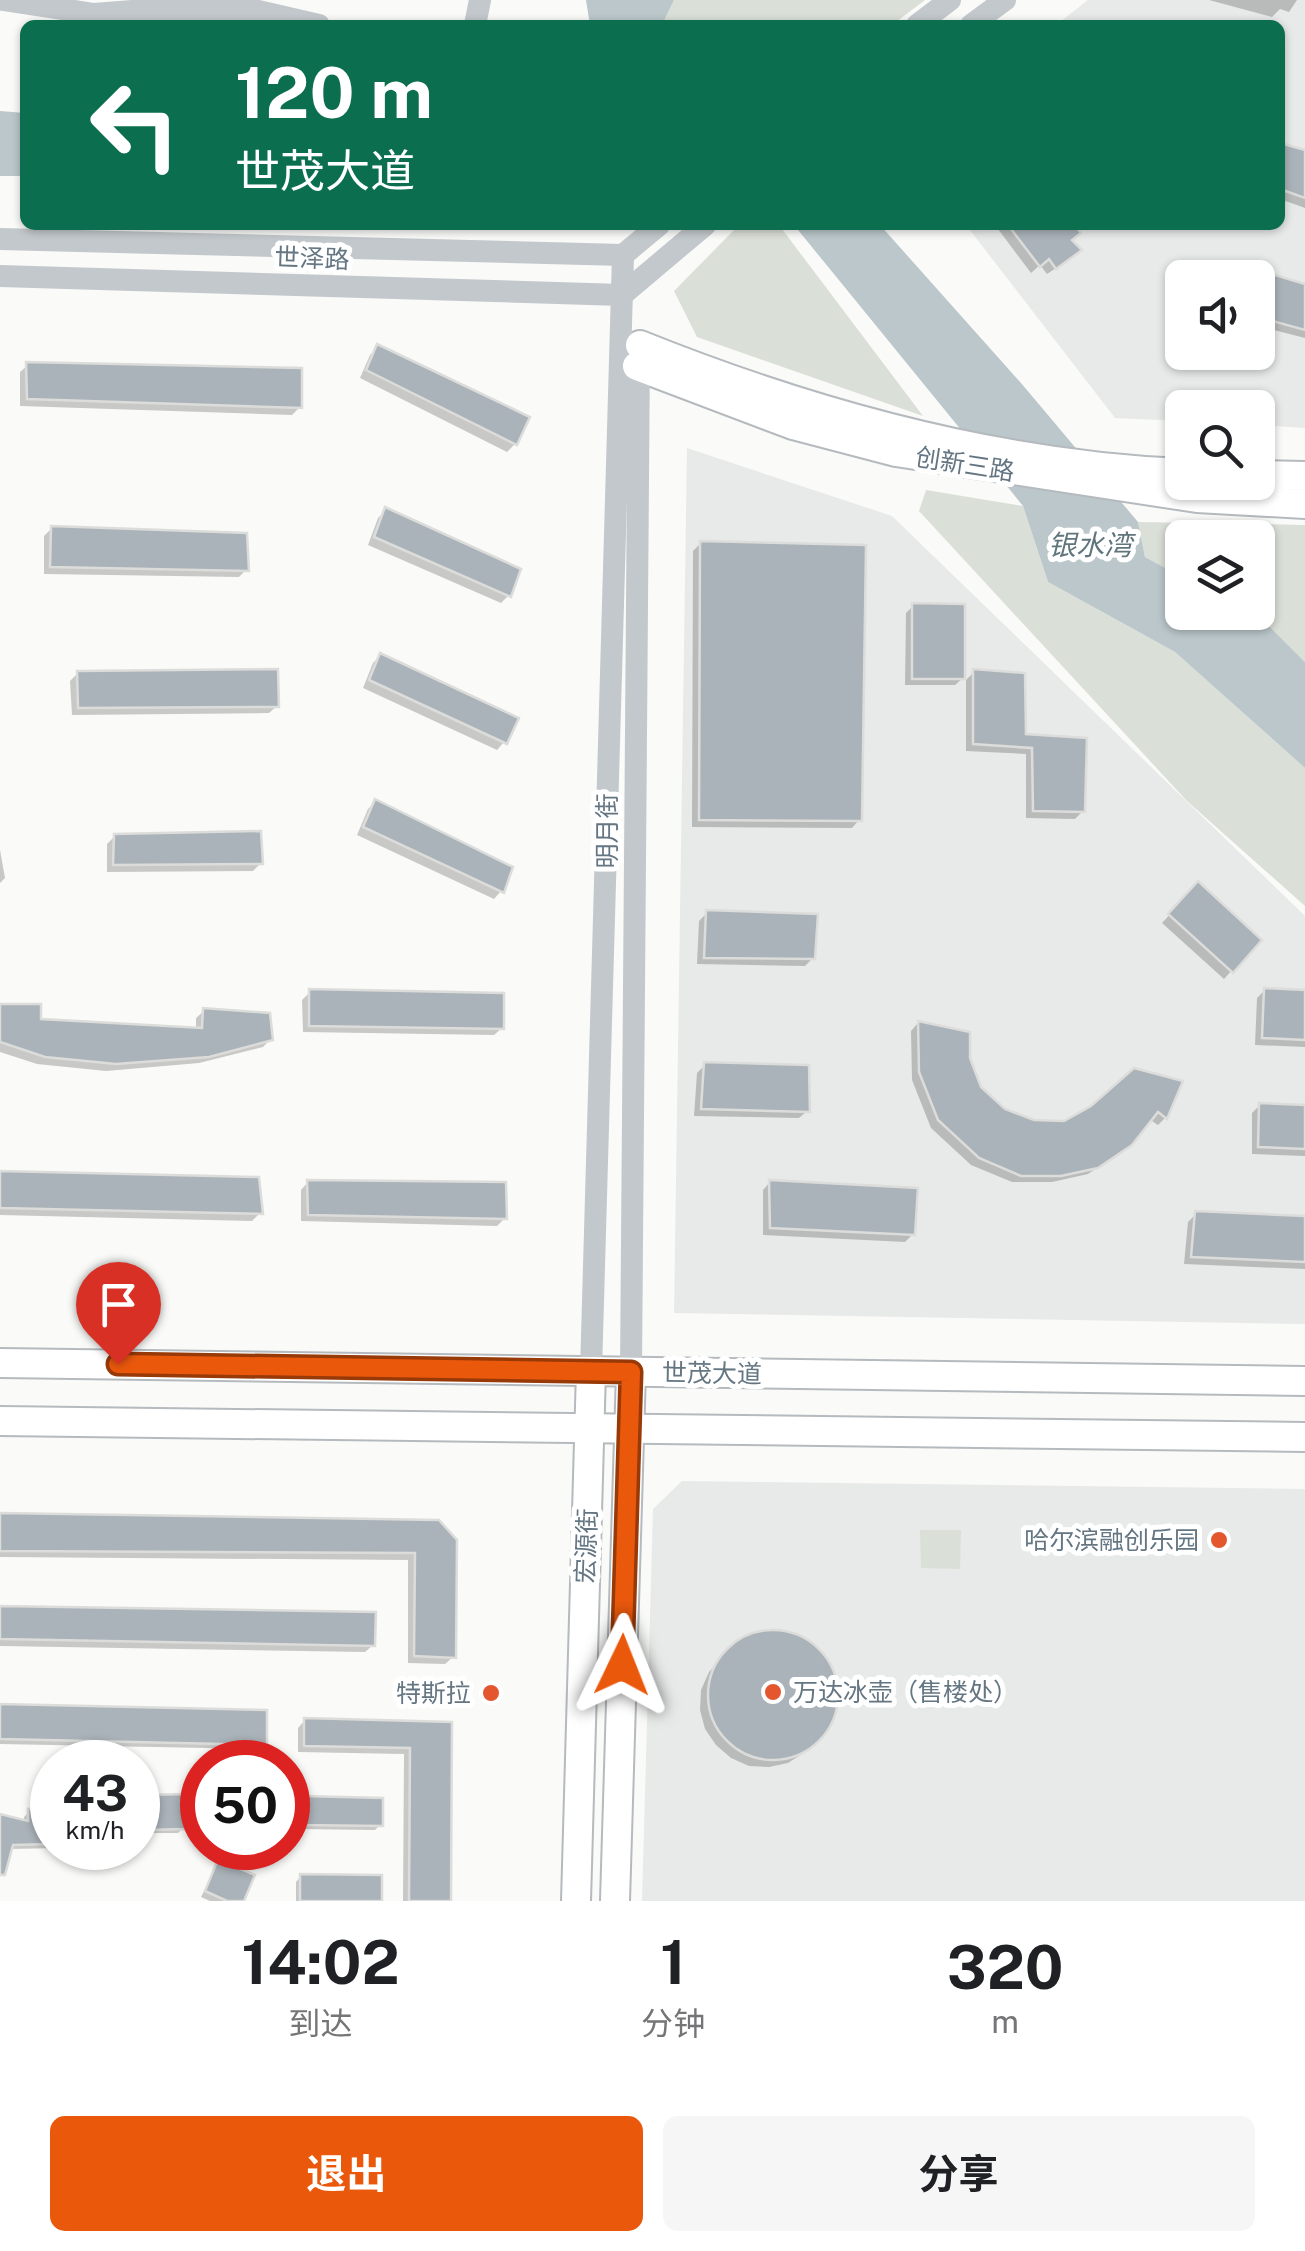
<!DOCTYPE html>
<html lang="zh">
<meta charset="utf-8">
<style>
:root{--surface:#fff;--page:#f6f6f6;--text:#202124;--muted:#757577;--accent:#ea580c}
body{margin:0;font-family:"Public Sans","Noto Sans SC",sans-serif;background:var(--page);color:var(--text);height:100vh;display:flex;flex-direction:column;font-size:38px;white-space:nowrap}
*{box-sizing:border-box;margin:0}
p{font-size:32px;color:var(--muted)}
.icon{flex:none;width:55px;height:55px;fill:none;stroke:currentColor;stroke-width:2;stroke-linecap:round;stroke-linejoin:round}
.map{position:relative;height:1901px;overflow:hidden}
.details{display:flex;flex-direction:column;background:var(--surface);flex:1}
.details>*{flex:none}
.banner{position:absolute;left:20px;top:20px;width:1265px;height:210px;border-radius:15px;box-shadow:0 2px 8px #0004;background:#0b6e4f;color:#fff;overflow:hidden}
.controls{position:absolute;left:1165px;top:260px;display:grid;gap:20px}
.controls a{display:grid;place-items:center;width:110px;height:110px;border-radius:15px;background:var(--surface);box-shadow:0 2px 8px #0004;font-size:50px}
.speed{position:absolute;left:30px;top:1740px;display:flex;gap:20px;font-size:50px;font-weight:700;text-align:center}
.speed>*{display:grid;place-content:center;width:130px;height:130px;border-radius:50%;background:var(--surface);box-shadow:0 2px 8px #0004;line-height:1}
.speed small{font-size:25px;font-weight:400}
.speed .limit{border:15px solid #d22;background:#fff;color:#111}
.pin{position:absolute;display:grid;place-items:center;width:85px;height:85px;color:#fff;margin:-102px -42px;border-radius:50% 50% 50% 0;rotate:-45deg;box-shadow:0 0 10px #0007}
.pin .icon{rotate:45deg}
.me{position:absolute;width:110px;margin:-55px;rotate:2deg;stroke-linejoin:round;filter:drop-shadow(0 0 8px #0008)}
.turn{display:flex;align-items:center;gap:35px;height:210px;padding:0 50px;font-size:45px}
.turn .icon{width:130px;height:130px;stroke-width:2.5}
.turn b{display:block;font-size:70px;line-height:85px}
.eta{display:flex;justify-content:space-evenly;align-items:center;height:170px;text-align:center}
.eta b{font-size:60px;font-weight:700;line-height:70px}
.button{display:flex;gap:20px;margin-top:auto;padding:20px 50px}
.button a{flex:1;height:115px;border-radius:15px;background:var(--accent);color:#fff;font-size:40px;font-weight:700;line-height:115px;text-align:center}
.button a+a{background:var(--page);color:var(--text)}
.map>svg:first-child{display:block}
.built{fill:#e8e9e9;fill-rule:evenodd}
.green{fill:#dadfd7}
.water{fill:#bbc7cb}
.shadow{fill:#0003}
.building{fill:#aab3b9;stroke:#dcdcda;stroke-width:2.5}
.lines{fill:none;stroke-linecap:round;stroke-linejoin:round}
.major-casing{stroke:#b5babe;stroke-width:32}
.minor{stroke:#c3c8cc;stroke-width:22}
.major{stroke:#fff;stroke-width:28}
.route-casing{stroke:#983908;stroke-width:25}
.route{stroke:#ea580c;stroke-width:18}
.poi-dot{fill:#e4572e;stroke:#fff;stroke-width:4}
.labels{text-anchor:middle;stroke-width:10;stroke-linejoin:round;paint-order:stroke}
.street-label{font-size:25px;fill:#657683;stroke:#fff}
.poi-label{font-size:25px;fill:#657683;stroke:#fff;text-anchor:end}
.water-label{font-size:28px;font-style:italic;fill:#60757c;stroke:#fff}
</style>
<div class="map">
<svg width="1305" height="1901" viewBox="0 0 1305 1901">
<rect width="100%" height="100%" fill="#fafaf8"/>
<g class="built">
<path d="M1088 0H1305V428L1258 425V408H1182V421L1115 418 966 225H1280V25H1056ZM1182 278H1258V352H1182Z"/>
<polygon points="687,448 892,516 1305,916 1305,1324 674,1313"/>
<polygon points="682,1481 1305,1489 1305,1901 642,1901 653,1509"/>
</g>
<g class="green">
<polygon points="674,0 925,0 892,25 662,25"/>
<polygon points="739,225 779,225 923,416 697,337 674,291"/>
<polygon points="926,490 1023,506 1048,582 1175,652 1305,768 1305,906 1187,801 919,511"/>
<polygon points="1138,522 1305,525 1305,662 1264,621 1248,613 1258,612 1258,538 1182,538 1182,577 1145,557"/>
<polygon points="920,1530 961,1530 960,1569 921,1568"/>
</g>
<g class="water">
<polygon points="586,0 674,0 662,25 590,25"/>
<polygon points="0,111 25,113 25,176 0,176"/>
<polygon points="794,225 880,225 1021,383 1138,522 1145,557 1182,577 1182,612 1248,613 1264,621 1305,662 1305,768 1175,652 1048,582 1023,506"/>
</g>
<g class="shadow">
<polygon points="1209,0 1297,0 1289,12 1280,9 1272,17"/>
<polygon points="1280,146 1305,153 1305,208 1280,199"/>
<polygon points="995,225 1072,225 1071,258 1047,274 1040,265 1031,273"/>
<polygon points="1233,265 1305,286 1305,338 1258,326 1258,278 1223,278"/>
<polygon points="378,347 515,444 507,452 360,378 370,355"/>
<polygon points="28,365 300,407 292,415 20,406 20,372"/>
<polygon points="386,510 508,596 501,603 368,545 378,518"/>
<polygon points="52,528 246,570 239,577 44,574 44,536"/>
<polygon points="701,543 859,820 852,828 692,827 693,551"/>
<polygon points="914,605 963,678 955,685 905,685 906,613"/>
<polygon points="380,656 504,742 497,750 363,688 373,663"/>
<polygon points="974,672 1083,811 1075,819 1026,818 1026,754 966,751 966,680"/>
<polygon points="78,673 277,706 269,713 72,715 70,681"/>
<polygon points="375,802 501,891 494,899 357,835 368,809"/>
<polygon points="115,836 261,863 253,871 107,872 107,844"/>
<polygon points="0,850 5,878 0,883"/>
<polygon points="1198,884 1259,940 1224,979 1162,923"/>
<polygon points="707,913 813,958 805,966 697,964 699,921"/>
<polygon points="1265,990 1305,992 1305,1047 1255,1045 1257,998"/>
<polygon points="310,992 502,1028 494,1035 303,1032 302,1000"/>
<polygon points="0,1006 38,1021 196,1030 196,1018 204,1011 271,1039 263,1047 199,1063 106,1071 37,1064 0,1052"/>
<polygon points="918,1023 967,1058 979,1089 1004,1111 1034,1123 1065,1123 1180,1083 1165,1118 1158,1125 1149,1119 1121,1152 1088,1174 1052,1182 1012,1182 971,1165 931,1128 912,1080 911,1031"/>
<polygon points="705,1065 807,1111 799,1118 694,1116 697,1073"/>
<polygon points="1260,1105 1305,1107 1305,1156 1252,1154 1252,1113"/>
<polygon points="0,1173 260,1213 252,1221 0,1215"/>
<polygon points="308,1182 505,1218 497,1226 301,1221 301,1190"/>
<polygon points="770,1182 913,1234 905,1242 763,1235 763,1190"/>
<polygon points="1196,1214 1305,1218 1305,1269 1184,1264 1188,1222"/>
<polygon points="0,1515 438,1523 453,1657 445,1664 408,1663 408,1560 0,1557"/>
<polygon points="0,1609 373,1645 365,1652 0,1646"/>
<polygon points="773,1631 795,1635 814,1647 828,1663 835,1684 836,1706 828,1726 805,1752 788,1763 769,1767 749,1766 731,1758 716,1745 705,1729 700,1710 701,1690 709,1672 732,1646 752,1635"/>
<polygon points="0,1707 264,1744 259,1749 0,1744"/>
<polygon points="305,1720 450,1725 449,1901 403,1901 404,1754 298,1752 298,1728"/>
<polygon points="138,1796 183,1796 183,1828 178,1833 138,1833"/>
<polygon points="303,1799 380,1825 375,1830 297,1829 297,1804"/>
<polygon points="52,1811 52,1848 61,1848 9,1849 0,1857 0,1817 24,1823 24,1817 29,1812"/>
<polygon points="219,1862 241,1901 210,1901 201,1897"/>
<polygon points="301,1876 379,1901 296,1901 296,1882"/>
</g>
<g class="building">
<polygon points="1280,143 1305,150 1305,198 1280,189"/>
<polygon points="1008,225 1075,225 1081,233 1072,240 1082,250 1056,269 1049,259 1040,267"/>
<polygon points="1232,262 1305,284 1305,330 1258,317 1258,278 1227,278"/>
<polygon points="377,344 530,417 517,445 366,370"/>
<polygon points="26,362 302,368 302,408 27,399"/>
<polygon points="385,507 521,569 511,597 374,537"/>
<polygon points="51,526 247,533 249,571 50,567"/>
<polygon points="700,541 866,545 862,821 699,820"/>
<polygon points="912,603 965,604 965,679 912,679"/>
<polygon points="380,653 519,718 507,744 369,680"/>
<polygon points="278,669 279,707 78,708 77,671"/>
<polygon points="973,669 1025,673 1026,734 1087,738 1085,812 1033,811 1032,748 973,744"/>
<polygon points="375,799 513,867 504,893 363,827"/>
<polygon points="261,831 263,864 113,865 114,834"/>
<polygon points="1198,881 1262,940 1233,973 1168,914"/>
<polygon points="706,910 818,914 815,959 704,958"/>
<polygon points="1264,988 1305,990 1305,1040 1262,1038"/>
<polygon points="309,989 504,993 504,1029 309,1026"/>
<polygon points="0,1004 41,1004 41,1019 202,1028 203,1008 270,1013 273,1040 209,1057 116,1064 45,1057 0,1042"/>
<polygon points="918,1021 970,1032 970,1058 981,1087 1005,1109 1034,1120 1064,1121 1091,1106 1134,1068 1183,1081 1167,1119 1158,1112 1132,1145 1098,1168 1061,1176 1021,1176 979,1158 938,1120 919,1072"/>
<polygon points="704,1062 809,1065 810,1112 701,1109"/>
<polygon points="1259,1103 1305,1105 1305,1149 1258,1147"/>
<polygon points="0,1171 259,1177 263,1214 0,1208"/>
<polygon points="307,1180 506,1182 507,1219 308,1215"/>
<polygon points="769,1180 918,1188 915,1235 770,1228"/>
<polygon points="1195,1211 1305,1216 1305,1262 1191,1257"/>
<polygon points="0,1513 439,1520 457,1540 456,1658 414,1656 415,1553 0,1551"/>
<polygon points="0,1606 376,1612 375,1646 0,1639"/>
<circle cx="773" cy="1695" r="65"/>
<polygon points="0,1704 267,1710 267,1745 0,1739"/>
<polygon points="304,1718 452,1722 451,1901 409,1901 410,1748 304,1746"/>
<polygon points="185,1794 186,1829 146,1830 145,1795"/>
<polygon points="302,1796 383,1798 383,1826 301,1825"/>
<polygon points="52,1808 52,1844 13,1845 5,1875 0,1875 0,1814 28,1821 28,1809"/>
<polygon points="218,1859 255,1875 244,1901 227,1901 205,1891"/>
<polygon points="300,1874 382,1875 382,1901 300,1901"/>
</g>
<g class="lines">
<g class="major-casing">
<g id="major">
<path d="M640 345C812 414 996 465 1182 473"/>
<polyline points="637,366 793,425 896,452 1197,498 1305,504"/>
<polyline points="1258,475 1305,476"/>
<polyline points="0,1363 1305,1381"/>
<polyline points="0,1421 1305,1437"/>
<polyline points="576,1901 591,1371"/>
<polyline points="615,1901 631,1372"/>
</g>
</g>
<g class="minor">
<polyline points="3,0 94,14 157,9 254,10 319,25"/>
<polyline points="475,25 480,0"/>
<polyline points="917,25 950,0"/>
<polyline points="971,25 1005,0"/>
<polyline points="0,239 623,255"/>
<polyline points="623,255 659,225"/>
<polyline points="0,276 622,295"/>
<polyline points="622,295 705,225"/>
<polyline points="591,1371 623,255"/>
<polyline points="631,1372 639,350"/>
</g>
<use href="#major" class="major"/>
</g>
<g class="lines">
<g class="route-casing">
<polyline id="route" points="118,1364 631,1372 622,1665"/>
</g>
<use href="#route" class="route"/>
</g>
<g class="poi-dot">
<circle cx="1219" cy="1540" r="10"/>
<circle cx="773" cy="1692" r="10"/>
<circle cx="491" cy="1693" r="10"/>
</g>
<g class="labels">
<g class="street-label">
<text transform="translate(312 258) rotate(2)" y="9">世泽路</text>
<text transform="translate(965 464) rotate(9)" y="9">创新三路</text>
<text transform="translate(607 831) rotate(-90)" y="9">明月街</text>
<text transform="translate(712 1373) rotate(1)" y="9">世茂大道</text>
<text transform="translate(586 1546) rotate(-88)" y="9">宏源街</text>
</g>
<g class="poi-label">
<text x="1199" y="1549">哈尔滨融创乐园</text>
<text x="793" y="1701" text-anchor="start">万达冰壶（售楼处）</text>
<text x="471" y="1702">特斯拉</text>
</g>
<g class="water-label">
<text x="1090" y="555">银水湾</text>
</g>
</g>
</svg>
<div class="controls">
<a><svg class="icon" aria-label="sound" viewBox="0 0 24 24"><path d="M4 9h4l5-4v14l-5-4H4zM17 9q2 3 0 6"/></svg></a>
<a><svg class="icon" aria-label="search" viewBox="0 0 24 24"><circle cx="10" cy="10" r="6"/><path d="M15 15l6 6"/></svg></a>
<a><svg class="icon" aria-label="layers" viewBox="0 0 24 24"><path d="M12 4l9 5-9 5-9-5zM3 14l9 5 9-5"/></svg></a>
</div>
<div class="speed"><div>43<small>km/h</small></div><div class="limit">50</div></div>
<div class="pin" style="left:118px;top:1364px;background:#d93025"><svg class="icon" aria-label="arrive" viewBox="0 0 24 24"><path d="M6 21V4h12l-3 4 3 4H6"/></svg></div>
<svg class="me" style="left:622px;top:1665px" viewBox="-20 -20 40 40"><path d="M0-17L14 15 0 8-14 15z" fill="#ea580c" stroke="#fff" stroke-width="4"/></svg>
<div class="banner">
<div class="turn"><svg class="icon" aria-label="left" viewBox="0 0 24 24"><path d="M17 20v-9H6M10 6l-5 5 5 5"/></svg><div><b>120 m</b>世茂大道</div></div>
</div>
</div>
<section class="details">
<div class="eta">
<div><b>14:02</b><p>到达</p></div>
<div><b>1</b><p>分钟</p></div>
<div><b>320</b><p>m</p></div>
</div>
<div class="button"><a>退出</a><a>分享</a></div>
</section>
